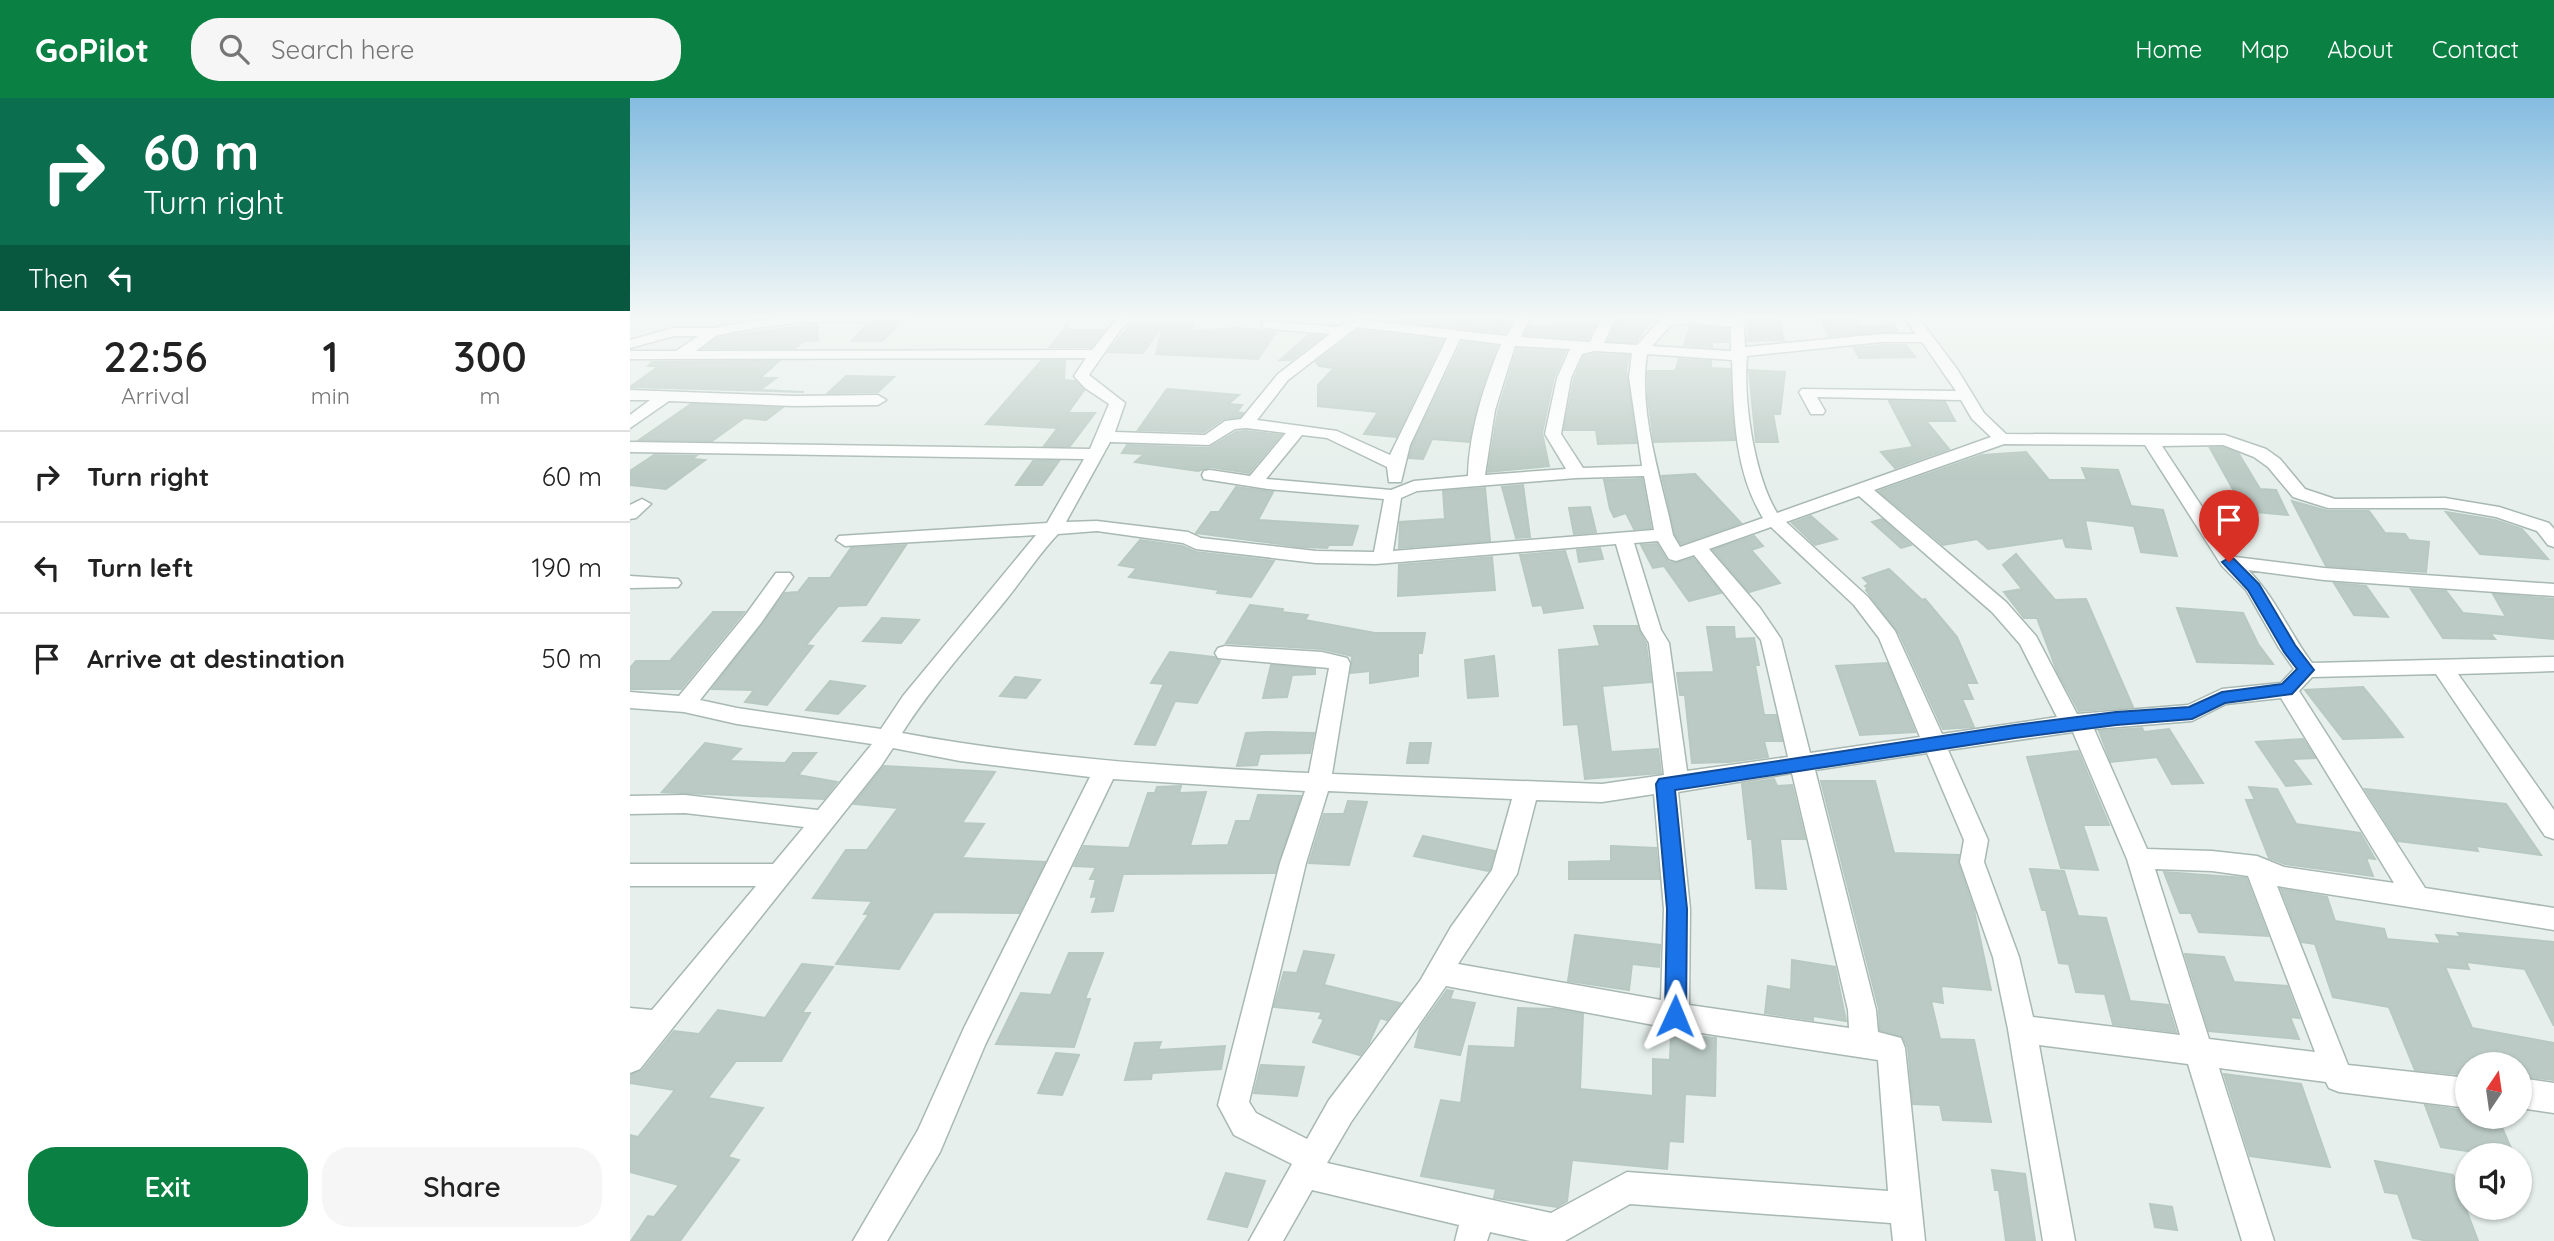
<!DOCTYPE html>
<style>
:root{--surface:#fff;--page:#f6f6f6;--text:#222;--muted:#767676;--line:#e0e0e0;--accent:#0b8043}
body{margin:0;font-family:Quicksand,sans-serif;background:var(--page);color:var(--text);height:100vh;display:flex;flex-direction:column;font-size:26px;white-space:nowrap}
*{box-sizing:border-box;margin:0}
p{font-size:23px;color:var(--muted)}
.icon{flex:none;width:38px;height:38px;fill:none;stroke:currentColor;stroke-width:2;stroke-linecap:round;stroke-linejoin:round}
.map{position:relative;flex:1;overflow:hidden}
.panel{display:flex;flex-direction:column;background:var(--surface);width:630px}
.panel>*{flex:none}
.guide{background:#0b6e4f;color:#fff;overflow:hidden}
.needle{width:46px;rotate:13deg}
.tools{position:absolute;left:1825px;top:954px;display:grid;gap:14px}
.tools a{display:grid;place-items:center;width:77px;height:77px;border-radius:50%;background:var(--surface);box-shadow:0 2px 5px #0004;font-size:35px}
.pin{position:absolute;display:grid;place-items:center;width:60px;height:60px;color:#fff;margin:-72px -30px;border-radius:50% 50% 50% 0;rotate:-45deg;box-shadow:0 0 7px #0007}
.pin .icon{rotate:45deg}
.me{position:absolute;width:77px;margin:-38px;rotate:1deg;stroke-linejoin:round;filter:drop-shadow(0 0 5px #0008)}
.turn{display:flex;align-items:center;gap:24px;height:147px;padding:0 28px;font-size:32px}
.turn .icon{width:91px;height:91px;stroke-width:2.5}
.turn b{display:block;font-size:49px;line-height:60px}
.then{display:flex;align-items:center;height:66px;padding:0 28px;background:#0003;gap:14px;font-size:26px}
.eta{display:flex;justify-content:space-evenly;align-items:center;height:119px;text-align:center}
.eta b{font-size:42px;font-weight:600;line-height:49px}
.action{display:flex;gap:14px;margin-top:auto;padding:14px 28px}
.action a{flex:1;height:80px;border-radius:28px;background:var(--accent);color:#fff;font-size:28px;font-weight:600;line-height:80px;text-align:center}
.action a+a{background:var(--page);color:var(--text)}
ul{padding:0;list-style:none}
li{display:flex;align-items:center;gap:21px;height:91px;padding:0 28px;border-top:2px solid var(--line)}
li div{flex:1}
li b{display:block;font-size:26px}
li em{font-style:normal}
header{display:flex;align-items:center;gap:42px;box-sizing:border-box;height:98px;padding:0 35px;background:var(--accent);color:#fff}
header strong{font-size:33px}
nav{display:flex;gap:38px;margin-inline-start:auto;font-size:24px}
.search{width:490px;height:63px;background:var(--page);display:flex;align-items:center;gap:18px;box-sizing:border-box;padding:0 24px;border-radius:28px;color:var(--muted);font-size:26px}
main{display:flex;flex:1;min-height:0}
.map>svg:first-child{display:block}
.building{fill:#bbcac4;stroke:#b8c9c2;stroke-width:2}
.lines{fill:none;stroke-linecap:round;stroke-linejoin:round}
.street-casing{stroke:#a8b8b2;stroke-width:3}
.street{fill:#fff;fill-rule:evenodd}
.route{fill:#1a73e8;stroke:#114b97;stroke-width:2}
</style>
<header>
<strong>GoPilot</strong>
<div class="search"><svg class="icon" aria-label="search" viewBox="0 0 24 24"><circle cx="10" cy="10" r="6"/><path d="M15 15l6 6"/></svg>Search here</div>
<nav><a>Home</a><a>Map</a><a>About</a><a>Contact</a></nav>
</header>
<main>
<section class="panel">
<div class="guide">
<div class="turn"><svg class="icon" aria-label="right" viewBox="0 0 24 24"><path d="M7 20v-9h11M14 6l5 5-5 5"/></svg><div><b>60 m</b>Turn right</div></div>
<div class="then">Then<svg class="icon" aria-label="left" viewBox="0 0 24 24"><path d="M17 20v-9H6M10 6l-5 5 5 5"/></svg></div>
</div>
<div class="eta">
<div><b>22:56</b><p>Arrival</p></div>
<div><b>1</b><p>min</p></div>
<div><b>300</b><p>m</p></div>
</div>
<ul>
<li><svg class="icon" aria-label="right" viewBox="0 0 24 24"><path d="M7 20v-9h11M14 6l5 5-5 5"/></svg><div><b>Turn right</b></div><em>60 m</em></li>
<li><svg class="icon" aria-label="left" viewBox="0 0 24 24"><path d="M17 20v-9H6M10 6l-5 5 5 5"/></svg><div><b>Turn left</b></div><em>190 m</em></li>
<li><svg class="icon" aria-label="arrive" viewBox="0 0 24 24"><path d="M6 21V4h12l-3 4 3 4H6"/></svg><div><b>Arrive at destination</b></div><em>50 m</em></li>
</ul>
<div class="action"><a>Exit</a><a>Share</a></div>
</section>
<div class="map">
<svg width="1924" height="1143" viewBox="0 0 1924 1143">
<rect width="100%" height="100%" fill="#e6efeb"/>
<g class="building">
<polygon points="770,218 847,221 850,218 870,218 868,222 881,223 875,235 766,223"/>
<polygon points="989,218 1024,218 1006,244 978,243"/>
<polygon points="1120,218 1148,218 1154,242 1117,243"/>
<polygon points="1225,219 1230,229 1264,227 1267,233 1199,238 1190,220"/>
<polygon points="928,223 966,225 958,241 895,237 899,228 920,229"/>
<polygon points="238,225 270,225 252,243 222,243"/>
<polygon points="564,225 560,233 608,230 646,234 628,261 526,256 533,226"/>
<polygon points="187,226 188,243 174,243 165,250 74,250 88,239"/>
<polygon points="438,226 437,232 475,232 461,249 420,249"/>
<polygon points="501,226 533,226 513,255 478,254"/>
<polygon points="1060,228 1098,231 1098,244 1082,244 1082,249 1054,247"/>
<polygon points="728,232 813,242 766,339 734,336 748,314 688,308 688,287 704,270 689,268 686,264"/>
<polygon points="678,237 693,238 661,262 650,262"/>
<polygon points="832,244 867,248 851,293 839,344 802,341 793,361 779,360 782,348"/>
<polygon points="1252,247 1276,247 1285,259 1229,260 1224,250"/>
<polygon points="887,251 936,253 924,279 912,335 919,368 858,374 868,313"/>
<polygon points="964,256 999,257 996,272 1006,345 968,346 966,332 934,332 944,281 954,258"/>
<polygon points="1049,261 1081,263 1081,270 1100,271 1105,342 1024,344 1018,301 1018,273 1045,273"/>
<polygon points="149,263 130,280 146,280 130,292 174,294 0,289 29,268 18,268 22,264"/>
<polygon points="411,263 435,263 434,282 445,283 454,292 427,330 356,326"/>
<polygon points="1119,272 1155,274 1150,316 1143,316 1148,344 1126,344"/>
<polygon points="216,278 264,279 248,294 198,295"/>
<polygon points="537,291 609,297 598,306 612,307 607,314 613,315 610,319 593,321 574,334 508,332"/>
<polygon points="1259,303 1315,304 1325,323 1296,323 1319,351 1265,370 1251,354 1283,349"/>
<polygon points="61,306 152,310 136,322 114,320 82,343 9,342"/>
<polygon points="439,315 465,315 440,348 414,348"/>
<polygon points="616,333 651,337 619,375 580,369 568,373 505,364 514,356 492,355 497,347 579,350 606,334"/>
<polygon points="1580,350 1594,350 1609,356 1630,391 1646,392 1658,417 1615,413"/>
<polygon points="1396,354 1419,382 1457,382 1452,370 1488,372 1501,408 1533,412 1547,458 1511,454 1504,428 1455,422 1461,451 1436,449 1433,440 1358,451 1347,441 1313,447 1249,393 1352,357"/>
<polygon points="24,357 66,358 62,361 75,362 36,391 0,387 0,373"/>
<polygon points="403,363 429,363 412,387 386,387"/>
<polygon points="1065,376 1111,425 1051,446 1045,436 1032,378"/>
<polygon points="1012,381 1021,430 1004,431 996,415 984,419 980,411 974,382"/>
<polygon points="893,387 900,439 886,440 872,389"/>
<polygon points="606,389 643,394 628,422 728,428 722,447 699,447 697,450 672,449 566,435 581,414 589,414"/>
<polygon points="855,390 860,443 769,450 770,424 815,421 813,393"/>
<polygon points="1662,403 1698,413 1739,413 1755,435 1775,436 1779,442 1799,444 1796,474 1696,468"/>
<polygon points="960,409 966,434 944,436 939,410"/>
<polygon points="1816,414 1865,422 1892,431 1918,461 1850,456"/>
<polygon points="1181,418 1207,441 1185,447 1162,425"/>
<polygon points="1252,421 1281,447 1271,450 1242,424"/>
<polygon points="1124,438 1133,448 1121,452 1150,485 1119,494 1083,452"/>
<polygon points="510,442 552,448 566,454 644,463 621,499 587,495 589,492 499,479 507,470 489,467"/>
<polygon points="1027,446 1038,464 1047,465 1063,460 1091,495 1059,503 1034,468 1023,470 1011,447"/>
<polygon points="276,447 236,507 208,508 176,547 183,548 137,607 115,604 124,592 82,591 155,495 168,494 179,480 200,480 221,450"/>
<polygon points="970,450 973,461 949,464 947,452"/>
<polygon points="935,453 953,510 914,515 912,507 903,508 890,457"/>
<polygon points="1386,456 1425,502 1456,501 1503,609 1449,613 1427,573 1407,520 1394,520 1374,494 1392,491 1373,467"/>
<polygon points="862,459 865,492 768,498 769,467"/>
<polygon points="1259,471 1292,502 1295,501 1327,539 1347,585 1336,585 1343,601 1332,601 1344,629 1313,631 1270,537 1236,492 1238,491 1235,488 1239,486 1233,480"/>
<polygon points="1704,485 1736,488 1758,519 1724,517"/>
<polygon points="1781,491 1816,493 1833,515 1876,519 1863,496 1924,501 1924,541 1860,535 1865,541 1813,540"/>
<polygon points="620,507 653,511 652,514 678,517 675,522 745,535 795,535 792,555 788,555 788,578 740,585 740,573 721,575 722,558 692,551 596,545"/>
<polygon points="1547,510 1613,515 1628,546 1643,566 1567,564"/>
<polygon points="83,514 114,514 51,591 0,591 0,570 6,563 40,563"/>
<polygon points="252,520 289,522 271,545 233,543"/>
<polygon points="964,528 1007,528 1016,546 1021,584 972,588 981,654 1028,651 1031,675 955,681 948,626 934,627 929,552 970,548"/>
<polygon points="1077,529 1104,529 1105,541 1124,540 1129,567 1125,567 1134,617 1146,617 1152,643 1134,643 1138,659 1099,664 1062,665 1055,597 1050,597 1047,575 1084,574"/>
<polygon points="540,554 584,559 590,563 567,605 545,603 525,647 505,646 534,586 521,585"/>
<polygon points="864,558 868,598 838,600 835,562"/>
<polygon points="1257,565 1285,634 1230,637 1206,568"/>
<polygon points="641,567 685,571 685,576 662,577 657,599 633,600"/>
<polygon points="385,579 410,582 396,600 370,598"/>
<polygon points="200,583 235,588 208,616 176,612"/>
<polygon points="1733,589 1755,616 1773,639 1713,641 1675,592"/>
<polygon points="1512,630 1514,634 1539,631 1573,685 1542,686 1527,659 1481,664 1469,633"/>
<polygon points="616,635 635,634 684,635 680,655 630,656 627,667 607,668"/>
<polygon points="1673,641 1685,660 1662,661 1681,686 1656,688 1626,644"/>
<polygon points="75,645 111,651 99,663 155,665 163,655 186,655 168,677 207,684 194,701 32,694"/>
<polygon points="780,645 801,645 798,665 777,665"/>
<polygon points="1448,653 1479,727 1453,727 1468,772 1431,770 1397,659"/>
<polygon points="254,668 365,674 332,725 354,726 332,760 415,764 389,815 304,814 269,871 206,866 239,816 234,816 242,803 183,800 216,752 237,752 268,710 224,706"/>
<polygon points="1144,681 1147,688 1162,687 1175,741 1150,741 1156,791 1126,790 1122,741 1118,741 1112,686"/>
<polygon points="1191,683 1245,683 1264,755 1329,757 1328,765 1344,812 1361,892 1311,888 1313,905 1301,903 1310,941 1344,942 1361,1024 1313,1022 1310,1007 1283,1006 1278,950 1273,939 1250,932 1249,911"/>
<polygon points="551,688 549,695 576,694 560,748 598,747 606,723 620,723 628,697 671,698 645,775 493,776 483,813 462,814 467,798 461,799 466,781 460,781 466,769 444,768 454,748 499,750 518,695 525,695 527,689"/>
<polygon points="1619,689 1647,691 1666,726 1730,735 1745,761 1736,760 1743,778 1655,766 1639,760 1616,702 1625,702"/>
<polygon points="1735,691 1876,706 1911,757 1846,748 1848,753 1768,743"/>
<polygon points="718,703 737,704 719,767 679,765 694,716 714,716"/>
<polygon points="793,738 865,753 860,771 858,773 784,758"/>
<polygon points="981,748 1026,750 1029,781 939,781 939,764 981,763"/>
<polygon points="1400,771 1434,773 1448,818 1476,820 1500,903 1538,907 1546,934 1483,926 1475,896 1446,894 1439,866 1429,865 1416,812 1412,812"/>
<polygon points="1534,774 1616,780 1638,838 1569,834 1561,815 1550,815"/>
<polygon points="1651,791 1697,799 1705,823 1754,831 1757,841 1811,846 1806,837 1831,839 1828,835 1924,844 1924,928 1895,871 1836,864 1839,871 1815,869 1842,930 1924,945 1924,982 1890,978 1890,966 1838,966 1838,977 1785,972 1759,909 1703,899 1685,846 1672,844"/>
<polygon points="945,837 1030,847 1029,869 1002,866 999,892 938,883"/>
<polygon points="674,853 704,857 694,887 770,905 757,922 750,920 739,945 730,957 683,944 694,921 689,920 692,914 644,909 654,874 667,875"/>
<polygon points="439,855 473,855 455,901 460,901 444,949 366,946 391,895 421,897"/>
<polygon points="1555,856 1594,859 1604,884 1657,888 1669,920 1660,919 1669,941 1579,933"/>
<polygon points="1162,862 1205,869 1216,923 1183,918 1183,922 1135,915 1138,888 1161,892"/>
<polygon points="172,866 203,869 172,915 180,915 151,963 106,963 78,1000 133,1010 98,1059 109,1062 50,1143 1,1143 18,1118 24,1119 49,1087 0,1074 0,1037 8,1039 45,992 0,985 0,977 12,973 44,933 69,936 88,912 135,920"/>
<polygon points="817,892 823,893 820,901 845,905 830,957 785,949 790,930"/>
<polygon points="888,910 925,911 953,916 950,991 1023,998 1023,961 1040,962 1041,937 1086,940 1085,998 1055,996 1053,1044 1039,1043 1037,1071 942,1062 937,1103 927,1109 864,1100 866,1091 791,1078 811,1002 831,1005 839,948 885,950"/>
<polygon points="531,944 528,952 595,948 591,971 522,975 521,981 495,982 505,945"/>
<polygon points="426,955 449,957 432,997 408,995"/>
<polygon points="631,967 674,969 667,998 624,995"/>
<polygon points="1594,976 1671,986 1700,1069 1620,1058"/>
<polygon points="1795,1007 1838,1013 1838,1018 1867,1018 1884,1057 1864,1057 1811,1049"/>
<polygon points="1745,1063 1823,1077 1848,1143 1798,1143 1783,1140 1768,1096 1755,1094"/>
<polygon points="1362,1072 1395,1076 1405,1143 1376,1143 1369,1092 1365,1092"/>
<polygon points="596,1075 635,1083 617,1129 578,1121"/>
<polygon points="1520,1106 1542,1109 1547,1132 1525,1129"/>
</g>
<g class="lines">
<g class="street-casing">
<g id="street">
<path d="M154 218H288L281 222 173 224 126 230 87 237 66 253 462 252 489 218H505L491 231 459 277 495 305 485 334 575 337 595 323 611 321 648 276 700 236 633 230V224L638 223 710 229 722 218H736L733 222 877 238 887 218H901L891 239 960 244 973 218H987L974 245 1007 247 1032 220 1076 218 1102 221 1103 218H1117L1114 232 1115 249 1252 236H1286L1273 218H1287L1327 271 1354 315 1376 336 1595 337 1636 351 1650 361 1675 391 1705 401 1815 400 1869 409 1919 425 1924 431V449L1918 447 1907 433 1866 419 1815 410H1698L1663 399 1638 369 1624 359 1593 347 1532 348 1605 459 1694 470 1924 486V498L1694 482 1618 472C1645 498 1659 535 1682 565L1924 559V573L1828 576 1924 712V741L1915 738 1806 576 1682 579 1669 593 1795 790 1924 810V832L1647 788 1718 967 1838 980V1010L1709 994 1699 990 1696 984 1589 970 1644 1143H1612L1558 966 1409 947 1445 1143H1413L1378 931 1363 859 1330 764 1334 742 1297 655 1185 672 1246 912 1248 934 1271 940 1275 950 1295 1143H1263L1261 1125 1000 1106 935 1143H900L860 1134 857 1143H825L829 1127 682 1092 653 1143H619L662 1066 604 1037 588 1007 650 765 675 693 483 681 355 947 310 1054 257 1143H223L288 1032 334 930 460 679 330 663 263 650 251 668 10 971 0 975V910L22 912 126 788H0V766H143L174 729 55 715 0 716V698L55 697 188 712 242 646 107 626 54 614 0 610V594L49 598 117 515 146 475H160L163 479 131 525 70 602 107 610 251 631 273 598 406 437 215 448 206 442 209 438 417 425 454 361 0 354V344L460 351 479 306 455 290 444 278 456 260 0 261V253H46L68 238H44L0 250V242L43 230H83ZM1062 225 1101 229V253L1022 248 1041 227ZM727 229 817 240 760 357 707 333 627 322 658 282ZM830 241 871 246C854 287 839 334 838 378L784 383 761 392 636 381 672 337 697 340 757 369 759 384H771L780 347ZM1252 244H1292L1326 293 1172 291 1169 294 1181 316H1193L1195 313 1187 299 1331 302 1342 321 1361 339 1147 415C1124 377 1113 302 1117 258ZM885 248 940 251 927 280 915 336 936 371 855 377 865 312ZM964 253 1002 255 999 279 1012 368 953 370 931 336 941 280 952 256ZM1017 256 1102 262C1104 317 1104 372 1133 420L1050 449 1043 437C1031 379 1008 315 1017 256ZM616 330 656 335 620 378 580 372 574 373 572 377 574 381 638 391 754 401 744 454 686 453 571 440 558 434 467 423 436 424 480 344 579 347 605 331ZM1374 346 1515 347 1592 468 1616 492 1649 550 1664 571 1651 585 1592 591 1558 607 1447 616 1406 538 1376 504 1244 392ZM1014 378 1024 432 763 453 771 400 787 393 946 380ZM1229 398 1362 514 1390 546 1427 619 1312 636 1265 533 1238 499 1156 424ZM1141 429 1224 507 1249 540 1290 639 1180 655 1151 541 1130 510 1079 451ZM467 433 553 445 566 451 686 465 746 466 986 446 1011 532 1019 545 1034 677 972 686 702 676 720 565 717 560 692 554 595 548 588 550 585 555 588 560 699 570 679 675C542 669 407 660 272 635 302 588 340 546 375 503 393 481 408 457 428 436ZM1028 443 1039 461 1046 463 1064 457 1131 542 1158 659 1057 673 1039 545 1031 532 1004 445ZM1651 600 1764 785 1654 769 1627 758 1582 753 1517 751 1464 631 1562 623 1596 606ZM1443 634 1497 761 1550 937 1403 919 1389 859 1354 764 1358 742 1318 652ZM1162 675 1218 912 1219 930 1059 907 1060 811 1048 694ZM698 693 882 701 862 772 821 829 790 883 699 1002 677 1041 626 1015 619 1004 676 765ZM1024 696 1034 811 1031 902 828 866 887 776 906 702 972 704ZM1525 771 1582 773 1618 778 1685 954 1579 941ZM816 888 1045 931 1248 962 1258 1093 997 1074 921 1115 697 1065 721 1024Z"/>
<polygon points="0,292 163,298 248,297 256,302 248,307 163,308 39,303 0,330 0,317 20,302 0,302"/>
<polygon points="12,401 21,406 6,420 0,421 0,407"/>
<polygon points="0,478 48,481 51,485 48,489 0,490"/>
<polygon points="1890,980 1924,985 1924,1015 1890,1010"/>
</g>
</g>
<use href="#street" class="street"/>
</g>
<linearGradient id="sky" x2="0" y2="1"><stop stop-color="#84bce0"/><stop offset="0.58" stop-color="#f4f8f6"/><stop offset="1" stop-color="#f4f8f6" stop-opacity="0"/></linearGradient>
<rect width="1924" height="378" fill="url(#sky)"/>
<polygon class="route" points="1599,460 1604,461 1629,486 1665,547 1684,572 1662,596 1595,605 1562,621 1486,627 1385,640 1045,692 1057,811 1056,918 1053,925 1045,927 1038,925 1035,918 1037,811 1026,686 1029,681 1385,627 1486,614 1559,609 1592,594 1652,586 1667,571 1654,554 1618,492 1592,464"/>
</svg>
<div class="tools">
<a><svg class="needle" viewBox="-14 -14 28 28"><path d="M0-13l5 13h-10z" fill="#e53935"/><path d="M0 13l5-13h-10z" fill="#767676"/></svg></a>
<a><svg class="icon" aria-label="sound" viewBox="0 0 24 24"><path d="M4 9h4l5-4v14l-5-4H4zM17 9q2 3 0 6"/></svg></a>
</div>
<div class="pin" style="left:1599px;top:464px;background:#d93025"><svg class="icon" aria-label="arrive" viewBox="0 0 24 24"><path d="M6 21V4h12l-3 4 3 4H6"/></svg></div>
<svg class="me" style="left:1045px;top:918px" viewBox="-20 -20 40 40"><path d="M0-17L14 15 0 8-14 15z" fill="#1a73e8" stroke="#fff" stroke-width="4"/></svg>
</div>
</main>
